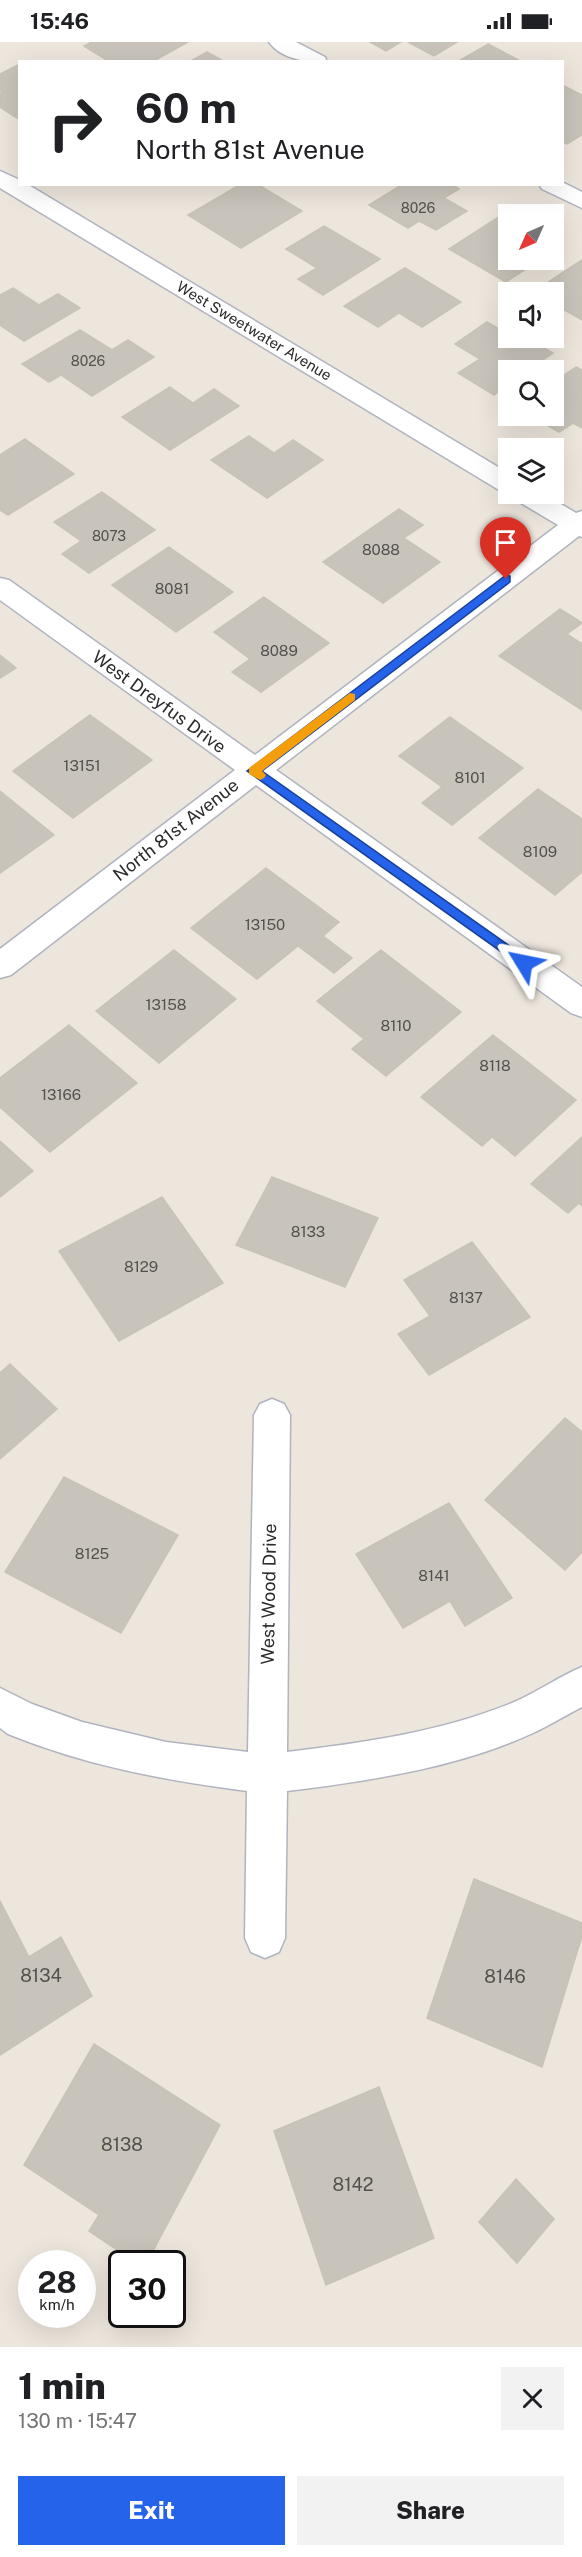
<!DOCTYPE html>
<meta charset="utf-8">
<style>
:root{--surface:#fff;--page:#f2f2f2;--text:#202124;--muted:#757577;--accent:#2563eb}
body{margin:0;font-family:"Public Sans",sans-serif;background:var(--page);color:var(--text);height:100vh;display:flex;flex-direction:column;font-size:22px;white-space:nowrap}
*{box-sizing:border-box;margin:0}
p{font-size:20px;color:var(--muted)}
.icon{flex:none;width:33px;height:33px;fill:none;stroke:currentColor;stroke-width:2;stroke-linecap:round;stroke-linejoin:round}
.map{position:relative;height:2305px;overflow:hidden}
.sheet{display:flex;flex-direction:column;background:var(--surface);flex:1}
.sheet>*{flex:none}
.top-card{position:absolute;left:18px;top:18px;width:546px;height:126px;border-radius:0px;box-shadow:0 6px 24px #0002;background:#fff;color:var(--text);overflow:hidden}
.needle{width:39px;rotate:225deg}
.controls{position:absolute;left:498px;top:162px;display:grid;gap:12px}
.controls a{display:grid;place-items:center;width:66px;height:66px;border-radius:0px;background:var(--surface);box-shadow:0 6px 24px #0002;font-size:30px}
.speed{position:absolute;left:18px;top:2208px;display:flex;gap:12px;font-size:30px;font-weight:700;text-align:center}
.speed>*{display:grid;place-content:center;width:78px;height:78px;border-radius:50%;background:var(--surface);box-shadow:0 6px 24px #0002;line-height:1}
.speed small{font-size:15px;font-weight:400}
.speed .limit{border:3px solid #111;border-radius:9px;background:#fff;color:#111}
.pin{position:absolute;display:grid;place-items:center;width:51px;height:51px;color:#fff;margin:-62px -26px;border-radius:50% 50% 50% 0;rotate:-45deg;box-shadow:0 0 6px #0007}
.pin .icon{rotate:45deg}
.me{position:absolute;width:66px;margin:-33px;rotate:305deg;stroke-linejoin:round;filter:drop-shadow(0 0 4px #0008)}
.turn{display:flex;align-items:center;gap:21px;height:126px;padding:0 18px;font-size:27px}
.turn .icon{width:78px;height:78px;stroke-width:2.5}
.turn b{display:block;font-size:42px;line-height:51px}
.round{display:grid;place-items:center;flex:none;width:63px;height:63px;border-radius:0px;background:var(--page)}
.head{display:flex;align-items:center;justify-content:space-between;height:102px;padding:0 18px}
h1{font-size:36px;font-weight:800;line-height:45px}
.cta{display:flex;gap:12px;margin-top:auto;padding:12px 18px}
.cta a{flex:1;height:69px;border-radius:0px;background:var(--accent);color:#fff;font-size:24px;font-weight:800;line-height:69px;text-align:center}
.cta a+a{background:var(--page);color:var(--text)}
.status{display:flex;justify-content:space-between;align-items:center;height:42px;padding:0 30px;background:var(--surface);direction:ltr}
.status svg{height:16px;fill:currentColor}
.map>svg:first-child{display:block}
.building{fill:#c9c4bb;stroke:#c9c2b6;stroke-width:1.5}
.lines{fill:none;stroke-linecap:round;stroke-linejoin:round}
.minor-casing{stroke:#b1b3bf;stroke-width:3}
.minor{fill:#fff;fill-rule:evenodd}
.route{fill:#2563eb;stroke:#184099;stroke-width:1.5}
.slow{fill:#f59e0b}
.labels{text-anchor:middle;stroke-width:4.5;stroke-linejoin:round;paint-order:stroke}
.far-number-label{font-size:14px;fill:#52514f}
.far-street-label{font-size:15px;fill:#2b2b2b;stroke:#fff}
.number-label{font-size:15px;fill:#52514f}
.street-label{font-size:18px;fill:#2b2b2b;stroke:#fff}
.near-number-label{font-size:18px;fill:#52514f}
</style>
<div class="status"><b>15:46</b><svg viewBox="0 0 49 12"><path d="M0 12V9h3v3zM5 12V6h3v6zM10 12V3h3v9zM15 12V0h3v12zM26 1h20v11H26zM47 4h2v5h-2z"/></svg></div>
<div class="map">
<svg width="582" height="2305" viewBox="0 0 582 2305">
<rect width="100%" height="100%" fill="#ede6dd"/>
<g class="building">
<polygon points="92,0 188,0 152,20 110,20 84,4"/>
<polygon points="370,0 401,0 386,9"/>
<polygon points="408,0 457,0 434,14"/>
<polygon points="488,2 522,20 457,20"/>
<polygon points="207,10 225,20 189,20"/>
<polygon points="20,22 20,74 17,76 0,65 0,52 3,50 0,49 0,32"/>
<polygon points="562,43 582,53 582,93 567,102 562,100"/>
<polygon points="241,142 257,142 302,169 241,206 188,173"/>
<polygon points="403,142 452,142 459,147 444,156 467,169 436,188 419,179 408,186 369,163"/>
<polygon points="505,171 508,173 508,218 540,218 506,240 449,207"/>
<polygon points="324,184 380,217 323,253 298,237 317,226 286,207"/>
<polygon points="582,218 582,278 554,262 554,250 533,250"/>
<polygon points="405,226 461,260 422,285 399,271 378,285 344,264"/>
<polygon points="13,246 39,263 58,252 80,266 24,299 0,283 0,253"/>
<polygon points="487,280 508,292 508,296 514,296 529,304 534,300 553,311 528,328 508,328 508,342 494,353 458,331 480,317 455,302"/>
<polygon points="80,288 112,308 128,298 154,315 92,354 61,333 49,340 22,322"/>
<polygon points="576,325 582,328 582,386 573,381 559,390 531,374 554,374 554,340"/>
<polygon points="170,345 193,361 214,347 239,364 170,408 122,375"/>
<polygon points="249,394 274,411 293,398 323,418 267,456 211,418"/>
<polygon points="25,397 74,432 8,473 0,468 0,413"/>
<polygon points="102,450 155,488 89,531 62,512 81,499 54,480"/>
<polygon points="399,467 423,483 404,496 440,520 383,561 323,520"/>
<polygon points="169,505 233,550 176,590 112,543"/>
<polygon points="264,555 329,601 261,650 232,630 250,617 214,590"/>
<polygon points="560,567 582,581 567,592 582,602 582,668 499,614"/>
<polygon points="0,613 16,626 0,636"/>
<polygon points="90,673 152,718 73,776 13,729"/>
<polygon points="450,675 523,726 452,783 422,761 442,745 399,714"/>
<polygon points="538,747 582,777 582,830 555,853 479,796"/>
<polygon points="0,749 54,793 0,831"/>
<polygon points="266,826 339,880 323,894 352,916 334,931 298,904 257,937 191,886"/>
<polygon points="174,908 236,957 159,1021 96,969"/>
<polygon points="381,908 461,970 386,1034 352,1007 364,997 317,959"/>
<polygon points="69,983 137,1041 50,1110 0,1065 0,1036"/>
<polygon points="493,993 576,1058 515,1114 492,1095 482,1104 421,1055"/>
<polygon points="582,1095 582,1164 579,1161 568,1171 531,1142"/>
<polygon points="0,1099 33,1129 0,1155"/>
<polygon points="272,1135 378,1176 345,1245 236,1203"/>
<polygon points="162,1155 223,1241 119,1299 59,1209"/>
<polygon points="472,1200 530,1275 429,1333 398,1292 430,1274 404,1238"/>
<polygon points="10,1322 57,1367 0,1417 0,1331"/>
<polygon points="565,1376 582,1390 582,1510 565,1528 485,1458"/>
<polygon points="64,1435 178,1493 121,1591 5,1530"/>
<polygon points="449,1461 512,1556 465,1584 450,1559 403,1586 356,1512"/>
<polygon points="474,1837 582,1881 582,1894 542,2025 427,1976"/>
<polygon points="0,1859 29,1915 61,1895 92,1954 0,2013"/>
<polygon points="94,2002 220,2083 146,2222 138,2222 89,2189 99,2173 24,2123"/>
<polygon points="379,2045 434,2196 326,2243 274,2089"/>
<polygon points="516,2137 554,2177 517,2221 479,2180"/>
</g>
<g class="lines">
<g class="minor-casing">
<g id="minor">
<path d="M269 0H296L325 15 327 20C307 20 282 18 269 0Z"/>
<polygon points="0,129 20,138 20,142 27,142 508,431 508,450 499,448 0,146"/>
<polygon points="562,140 582,150 582,166 542,147 539,142 562,142"/>
<polygon points="512,452 544,452 576,471 582,469 582,495 579,494 276,728 582,945 582,975 571,971 256,743 11,933 0,936 0,907 235,728 0,558 0,536 9,538 255,713 558,483 516,458"/>
<path d="M272 1357 284 1362 290 1373 287 1710C363 1701 441 1690 512 1661 536 1651 558 1635 582 1625V1665C566 1673 550 1683 533 1691 457 1726 369 1739 287 1749L285 1896 279 1910 265 1916 251 1910 245 1896 247 1749C163 1738 87 1724 8 1692L0 1686V1646L32 1662 82 1680 166 1700 248 1710 254 1373 260 1362Z"/>
</g>
</g>
<use href="#minor" class="minor"/>
</g>
<polygon class="route" points="506,533 510,534 510,540 262,729 528,917 530,921 524,926 247,729"/>
<polygon class="slow" points="350,651 355,652 355,658 262,729 266,733 264,736 260,738 249,732 249,726"/>
<g class="labels">
<g class="far-number-label">
<text x="418" y="171">8026</text>
<text x="88" y="324">8026</text>
<text x="109" y="499">8073</text>
</g>
<g class="far-street-label">
<text transform="translate(254 289) rotate(31)" y="5">West Sweetwater Avenue</text>
</g>
<g class="number-label">
<text x="381" y="513">8088</text>
<text x="172" y="552">8081</text>
<text x="279" y="614">8089</text>
<text x="82" y="729">13151</text>
<text x="470" y="741">8101</text>
<text x="540" y="815">8109</text>
<text x="265" y="888">13150</text>
<text x="166" y="968">13158</text>
<text x="396" y="989">8110</text>
<text x="495" y="1029">8118</text>
<text x="61" y="1058">13166</text>
<text x="308" y="1195">8133</text>
<text x="141" y="1230">8129</text>
<text x="466" y="1261">8137</text>
<text x="92" y="1517">8125</text>
<text x="434" y="1539">8141</text>
</g>
<g class="street-label">
<text transform="translate(159 660) rotate(36)" y="6">West Dreyfus Drive</text>
<text transform="translate(176 788) rotate(-38)" y="6">North 81st Avenue</text>
<text transform="translate(269 1552) rotate(-89)" y="6">West Wood Drive</text>
</g>
<g class="near-number-label">
<text x="41" y="1940">8134</text>
<text x="505" y="1941">8146</text>
<text x="122" y="2109">8138</text>
<text x="353" y="2149">8142</text>
</g>
</g>
</svg>
<div class="controls">
<a><svg class="needle" viewBox="-14 -14 28 28"><path d="M0-13l5 13h-10z" fill="#e53935"/><path d="M0 13l5-13h-10z" fill="#757577"/></svg></a>
<a><svg class="icon" aria-label="sound" viewBox="0 0 24 24"><path d="M4 9h4l5-4v14l-5-4H4zM17 9q2 3 0 6"/></svg></a>
<a><svg class="icon" aria-label="search" viewBox="0 0 24 24"><circle cx="10" cy="10" r="6"/><path d="M15 15l6 6"/></svg></a>
<a><svg class="icon" aria-label="layers" viewBox="0 0 24 24"><path d="M12 4l9 5-9 5-9-5zM3 14l9 5 9-5"/></svg></a>
</div>
<div class="speed"><div>28<small>km/h</small></div><div class="limit">30</div></div>
<div class="pin" style="left:506px;top:537px;background:#d93025"><svg class="icon" aria-label="arrive" viewBox="0 0 24 24"><path d="M6 21V4h12l-3 4 3 4H6"/></svg></div>
<svg class="me" style="left:524px;top:921px" viewBox="-20 -20 40 40"><path d="M0-17L14 15 0 8-14 15z" fill="#2563eb" stroke="#fff" stroke-width="4"/></svg>
<div class="top-card">
<div class="turn"><svg class="icon" aria-label="right" viewBox="0 0 24 24"><path d="M7 20v-9h11M14 6l5 5-5 5"/></svg><div><b>60 m</b>North 81st Avenue</div></div>
</div>
</div>
<section class="sheet">
<div class="head"><div><h1>1 min</h1><p>130 m · 15:47</p></div><a class="round"><svg class="icon" aria-label="close" viewBox="0 0 24 24"><path d="M6 6l12 12M18 6L6 18"/></svg></a></div>
<div class="cta"><a>Exit</a><a>Share</a></div>
</section>
